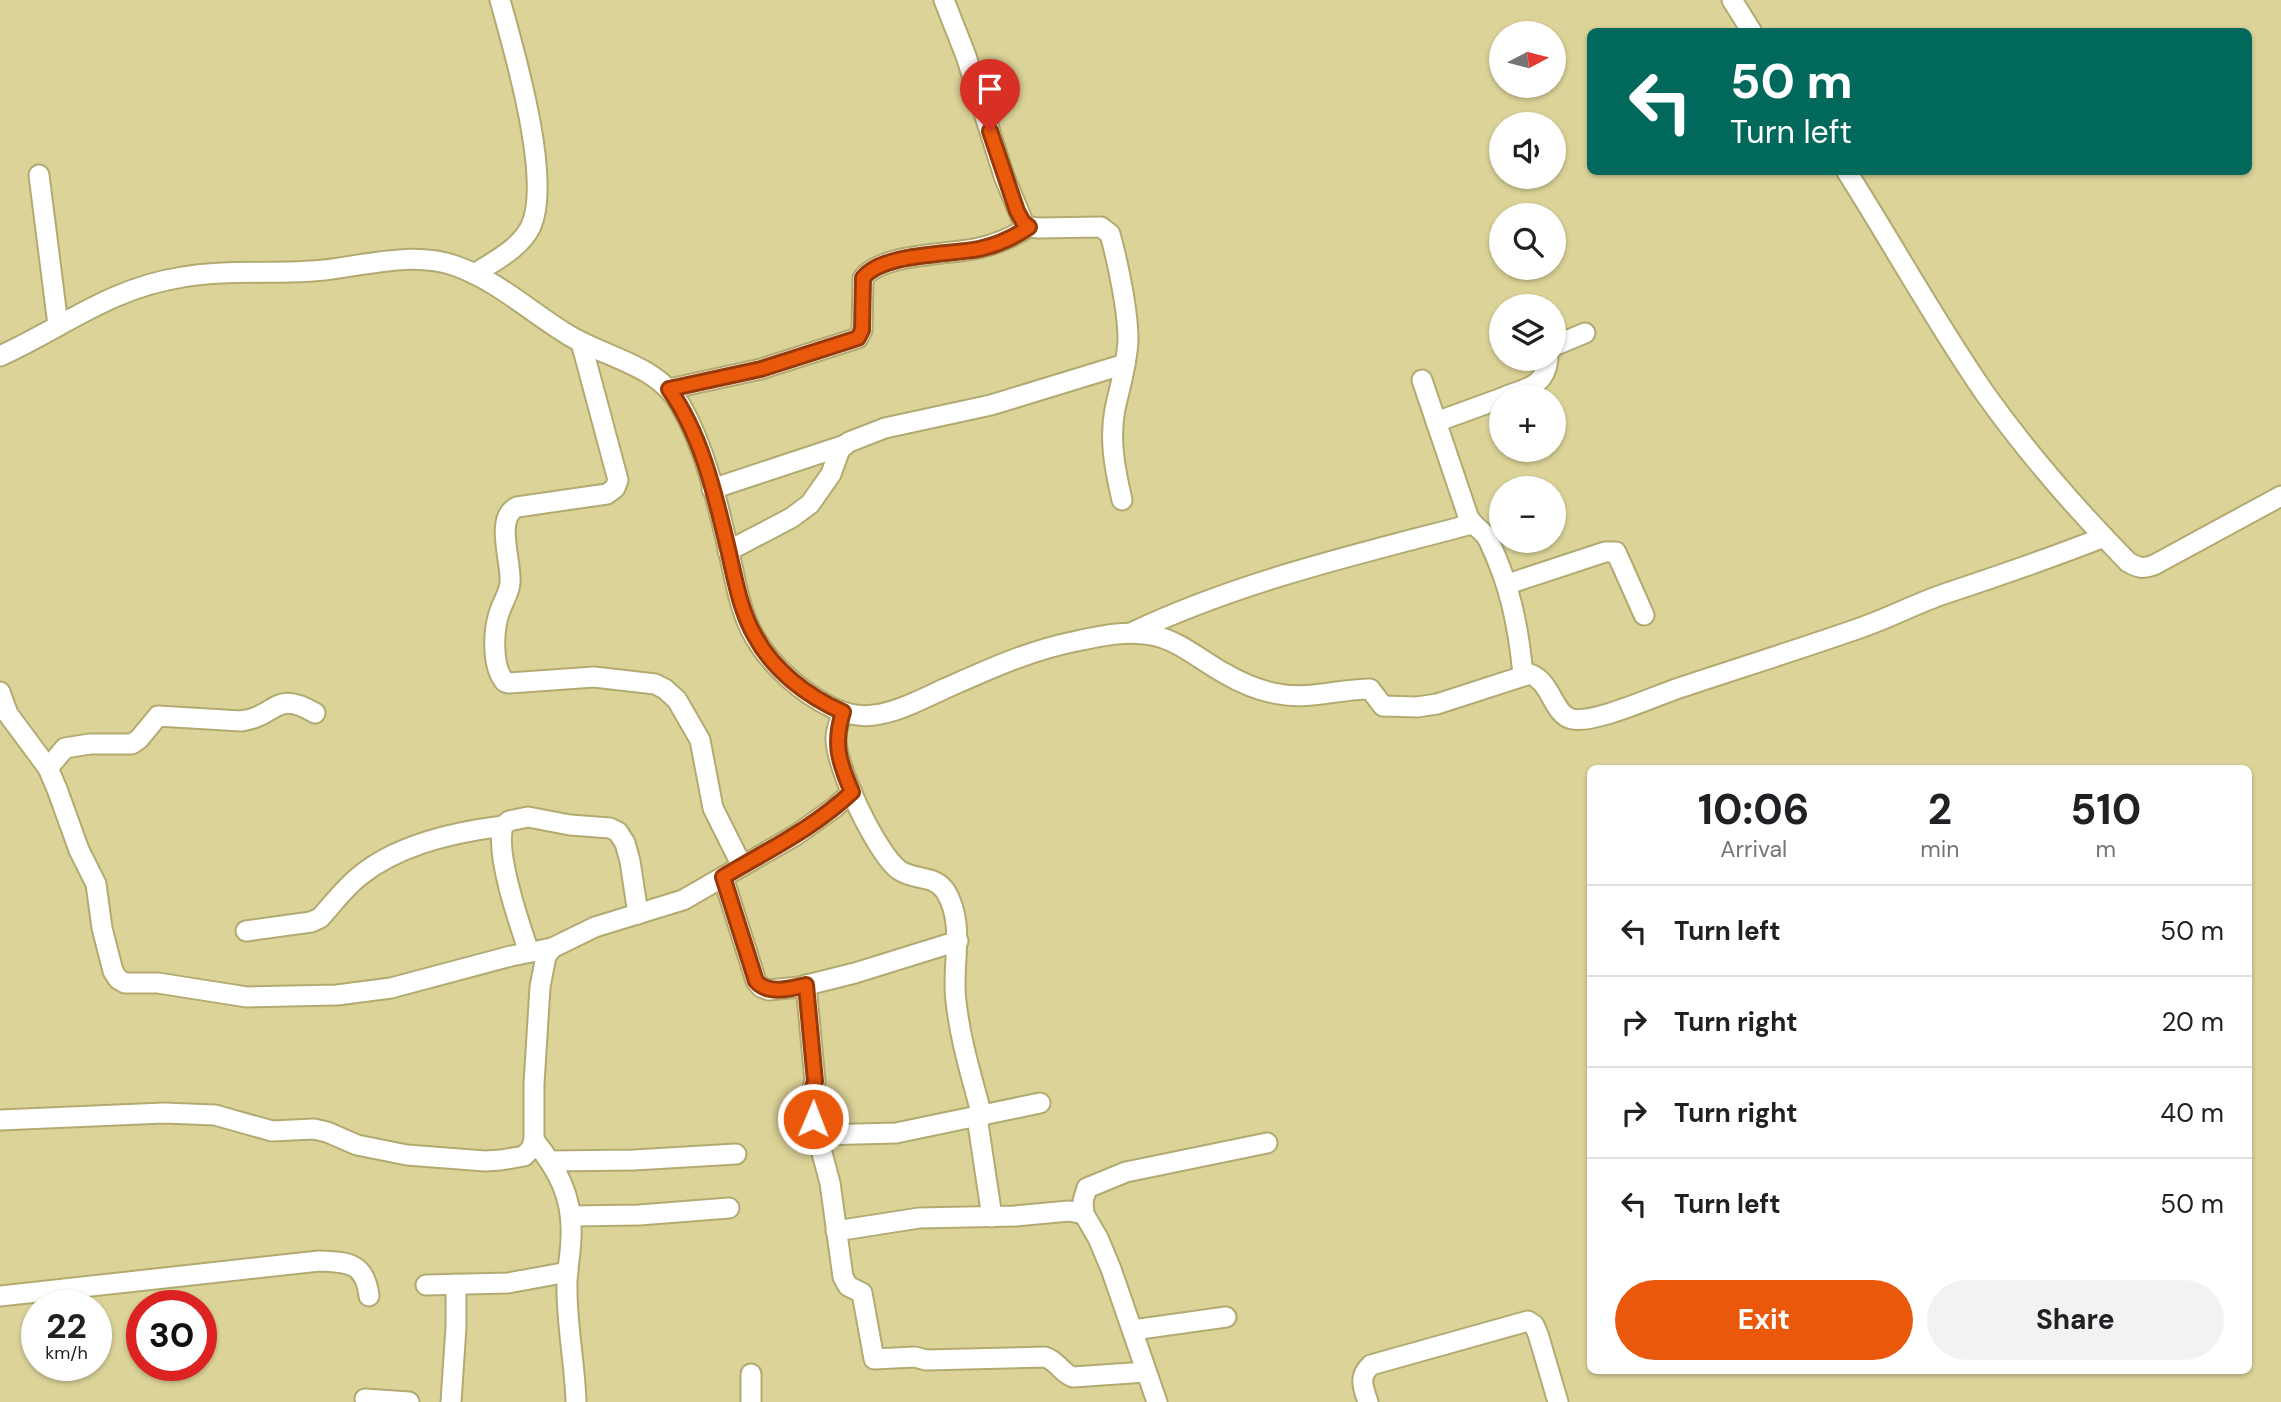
<!DOCTYPE html>
<meta charset="utf-8">
<style>
:root{--surface:#fff;--page:#f2f2f2;--text:#202124;--muted:#757577;--line:#e0e0e0;--accent:#ea580c}
body{margin:0;font-family:"DM Sans",sans-serif;background:var(--page);color:var(--text);height:100vh;display:flex;flex-direction:column;font-size:26px;white-space:nowrap}
*{box-sizing:border-box;margin:0}
p{font-size:23px;color:var(--muted)}
.icon{flex:none;width:38px;height:38px;fill:none;stroke:currentColor;stroke-width:2;stroke-linecap:round;stroke-linejoin:round}
.map{position:relative;flex:1;overflow:hidden}
.panel{position:absolute;left:1587px;top:765px;width:665px;height:609px;display:flex;flex-direction:column;background:var(--surface);border-radius:10px;box-shadow:0 2px 5px #0004}
.panel>*{flex:none}
.hud{position:absolute;left:1587px;top:28px;width:665px;height:147px;border-radius:10px;box-shadow:0 2px 5px #0004;background:#00695c;color:#fff;overflow:hidden}
.needle{width:46px;rotate:83deg}
.tools{position:absolute;left:1489px;top:21px;display:grid;gap:14px}
.tools a{display:grid;place-items:center;width:77px;height:77px;border-radius:50%;background:var(--surface);box-shadow:0 2px 5px #0004;font-size:35px}
.speed{position:absolute;left:21px;top:1290px;display:flex;gap:14px;font-size:35px;font-weight:700;text-align:center}
.speed>*{display:grid;place-content:center;width:91px;height:91px;border-radius:50%;background:var(--surface);box-shadow:0 2px 5px #0004;line-height:1}
.speed small{font-size:18px;font-weight:400}
.speed .limit{border:10px solid #d22;background:#fff;color:#111}
.pin{position:absolute;display:grid;place-items:center;width:60px;height:60px;color:#fff;margin:-72px -30px;border-radius:50% 50% 50% 0;rotate:-45deg;box-shadow:0 0 7px #0007}
.pin .icon{rotate:45deg}
.me{position:absolute;width:77px;margin:-38px;rotate:1deg;stroke-linejoin:round;filter:drop-shadow(0 0 5px #0008)}
.turn{display:flex;align-items:center;gap:24px;height:147px;padding:0 28px;font-size:32px}
.turn .icon{width:91px;height:91px;stroke-width:2.5}
.turn b{display:block;font-size:49px;line-height:60px}
.eta{display:flex;justify-content:space-evenly;align-items:center;height:119px;text-align:center}
.eta b{font-size:42px;font-weight:700;line-height:49px}
.action{display:flex;gap:14px;margin-top:auto;padding:14px 28px}
.action a{flex:1;height:80px;border-radius:42px;background:var(--accent);color:#fff;font-size:28px;font-weight:700;line-height:80px;text-align:center}
.action a+a{background:var(--page);color:var(--text)}
ul{padding:0;list-style:none}
li{display:flex;align-items:center;gap:21px;height:91px;padding:0 28px;border-top:2px solid var(--line)}
li div{flex:1}
li b{display:block;font-size:26px}
li em{font-style:normal}
.map>svg:first-child{display:block}
.lines{fill:none;stroke-linecap:round;stroke-linejoin:round}
.minor-casing{stroke:#b2aa71;stroke-width:23}
.minor{stroke:#fff;stroke-width:19}
.route-casing{stroke:#983908;stroke-width:18}
.route{stroke:#ea580c;stroke-width:12}
</style>
<div class="map">
<svg width="2281" height="1402" viewBox="0 0 2281 1402">
<rect width="100%" height="100%" fill="#dbd398"/>
<g class="lines">
<g class="minor-casing">
<g id="minor">
<path d="M944 0 966 56 1004 176 1023 222 1029 227 1039 228 1101 227 1110 234C1118 263 1128 311 1128 340 1127 364 1120 386 1115 409 1109 440 1115 470 1122 500"/>
<polyline points="1732,0 1752,32"/>
<path d="M1847 172C1894 246 1936 323 1986 395 2029 455 2077 510 2128 562 2138 568 2144 569 2154 565L2281 496"/>
<polyline points="39,175 58,325"/>
<path d="M474 274C493 262 521 248 531 226 552 179 514 50 500 0"/>
<path d="M581 342 618 480 615 488 607 494 517 507C494 518 512 562 510 583 509 593 504 600 501 608 493 627 491 666 505 682L509 683 594 677 655 684 665 689 677 700 700 740 713 808 742 866"/>
<polyline points="1554,346 1585,333"/>
<path d="M0 356C64 327 110 288 183 277 229 269 277 275 324 270 367 265 414 251 456 266 498 281 533 314 570 336 607 358 658 365 681 406 705 448 717 501 728 548 735 578 739 609 754 636 771 666 802 693 833 708 846 714 860 717 874 715 898 712 922 699 944 689 987 670 1030 650 1077 641 1100 636 1127 630 1151 635 1179 640 1200 660 1224 673 1241 683 1260 691 1279 694 1309 700 1339 689 1370 689L1383 706 1417 707 1437 704 1530 674C1552 682 1553 715 1572 719 1594 724 1655 696 1679 688 1739 668 1800 649 1860 628 1889 618 1915 604 1944 594 1998 576 2051 558 2104 537"/>
<path d="M1422 380 1468 516C1473 527 1482 529 1488 539 1510 585 1518 624 1523 674"/>
<path d="M669 389 761 369 858 338 862 330 863 278C882 253 949 255 979 248 997 244 1013 237 1029 227"/>
<path d="M1504 397C1527 388 1545 387 1548 359"/>
<polyline points="1436,422 1502,398"/>
<polyline points="712,489 845,445"/>
<polyline points="728,551 791,518 810,504 831,474 840,449 849,442 885,428 991,405 1125,364"/>
<polyline points="1508,584 1605,552 1616,552 1644,615"/>
<path d="M1133 632C1241 581 1358 554 1472 524"/>
<polyline points="0,692 8,714 48,768 57,789 79,850 96,884 102,928 113,971 118,979 125,983 158,983 247,997 337,995 391,988 511,956 552,948"/>
<path d="M843 712C840 720 836 729 836 738 835 766 877 854 899 870 915 881 935 874 946 892 966 926 951 965 956 1001 960 1040 972 1078 982 1116"/>
<path d="M48 768 65 748 90 744H132L139 739 158 716 241 721C278 716 274 689 315 713"/>
<polyline points="723,877 756,981 761,987 769,990 799,987 855,973 958,941"/>
<path d="M246 931 311 922 320 918C333 904 345 887 361 875 399 844 455 832 503 826"/>
<path d="M529 952C519 923 495 854 503 826L509 821 528 817 570 825 610 828 618 832 625 843 630 861 638 914"/>
<path d="M806 985 815 1081 810 1096V1108L830 1183 843 1277 848 1286 862 1293 874 1359 915 1357 926 1360 1045 1357C1058 1361 1061 1373 1073 1377L1146 1372"/>
<polyline points="977,1117 992,1217"/>
<polyline points="0,1120 164,1113 215,1115 272,1131 314,1129 327,1132 357,1145 407,1155 485,1161 501,1160 524,1156 531,1149 534,1140 534,1084 540,987 546,956 552,948 595,927 683,900 796,835 834,808 852,792"/>
<polyline points="819,1135 896,1133 1040,1103"/>
<path d="M534 1140C558 1170 573 1197 571 1237 571 1255 566 1272 567 1290 567 1327 575 1365 576 1402"/>
<polyline points="551,1161 634,1160 736,1154"/>
<polyline points="1084,1214 1083,1201 1087,1188 1126,1172 1267,1143"/>
<polyline points="571,1216 639,1215 729,1208"/>
<polyline points="836,1231 919,1218 1015,1216 1069,1211 1084,1214 1098,1238 1111,1269 1157,1402"/>
<polyline points="426,1285 508,1283 568,1272"/>
<path d="M0 1296 319 1261C349 1262 365 1263 369 1296"/>
<polyline points="1133,1330 1226,1317"/>
<polyline points="365,1399 409,1402"/>
<polyline points="451,1402 456,1327 456,1284"/>
<polyline points="751,1402 751,1374"/>
<path d="M1368 1402C1363 1387 1358 1377 1371 1365L1528 1321 1534 1325 1538 1334 1558 1402"/>
</g>
</g>
<use href="#minor" class="minor"/>
</g>
<g class="lines">
<g class="route-casing">
<path id="route" d="M813 1119 810 1096 815 1081 806 985C790 989 768 995 756 981L723 877C768 850 814 828 852 792 839 762 833 744 843 712 808 697 773 670 755 636 740 610 735 579 728 549 715 495 702 436 669 389L761 369 858 338 862 330 863 278C882 253 949 255 979 249 997 245 1013 238 1029 227L1023 222 1017 211 990 131"/>
</g>
<use href="#route" class="route"/>
</g>
</svg>
<div class="tools">
<a><svg class="needle" viewBox="-14 -14 28 28"><path d="M0-13l5 13h-10z" fill="#e53935"/><path d="M0 13l5-13h-10z" fill="#757577"/></svg></a>
<a><svg class="icon" aria-label="sound" viewBox="0 0 24 24"><path d="M4 9h4l5-4v14l-5-4H4zM17 9q2 3 0 6"/></svg></a>
<a><svg class="icon" aria-label="search" viewBox="0 0 24 24"><circle cx="10" cy="10" r="6"/><path d="M15 15l6 6"/></svg></a>
<a><svg class="icon" aria-label="layers" viewBox="0 0 24 24"><path d="M12 4l9 5-9 5-9-5zM3 14l9 5 9-5"/></svg></a>
<a>+</a>
<a>−</a>
</div>
<div class="speed"><div>22<small>km/h</small></div><div class="limit">30</div></div>
<div class="pin" style="left:990px;top:131px;background:#d93025"><svg class="icon" aria-label="arrive" viewBox="0 0 24 24"><path d="M6 21V4h12l-3 4 3 4H6"/></svg></div>
<svg class="me" style="left:813px;top:1119px" viewBox="-20 -20 40 40"><circle r="17" fill="#ea580c" stroke="#fff" stroke-width="3"/><path d="M0-11L8 9 0 5-8 9z" fill="#fff"/></svg>
<div class="hud">
<div class="turn"><svg class="icon" aria-label="left" viewBox="0 0 24 24"><path d="M17 20v-9H6M10 6l-5 5 5 5"/></svg><div><b>50 m</b>Turn left</div></div>
</div>
<section class="panel">
<div class="eta">
<div><b>10:06</b><p>Arrival</p></div>
<div><b>2</b><p>min</p></div>
<div><b>510</b><p>m</p></div>
</div>
<ul>
<li><svg class="icon" aria-label="left" viewBox="0 0 24 24"><path d="M17 20v-9H6M10 6l-5 5 5 5"/></svg><div><b>Turn left</b></div><em>50 m</em></li>
<li><svg class="icon" aria-label="right" viewBox="0 0 24 24"><path d="M7 20v-9h11M14 6l5 5-5 5"/></svg><div><b>Turn right</b></div><em>20 m</em></li>
<li><svg class="icon" aria-label="right" viewBox="0 0 24 24"><path d="M7 20v-9h11M14 6l5 5-5 5"/></svg><div><b>Turn right</b></div><em>40 m</em></li>
<li><svg class="icon" aria-label="left" viewBox="0 0 24 24"><path d="M17 20v-9H6M10 6l-5 5 5 5"/></svg><div><b>Turn left</b></div><em>50 m</em></li>
</ul>
<div class="action"><a>Exit</a><a>Share</a></div>
</section>
</div>
